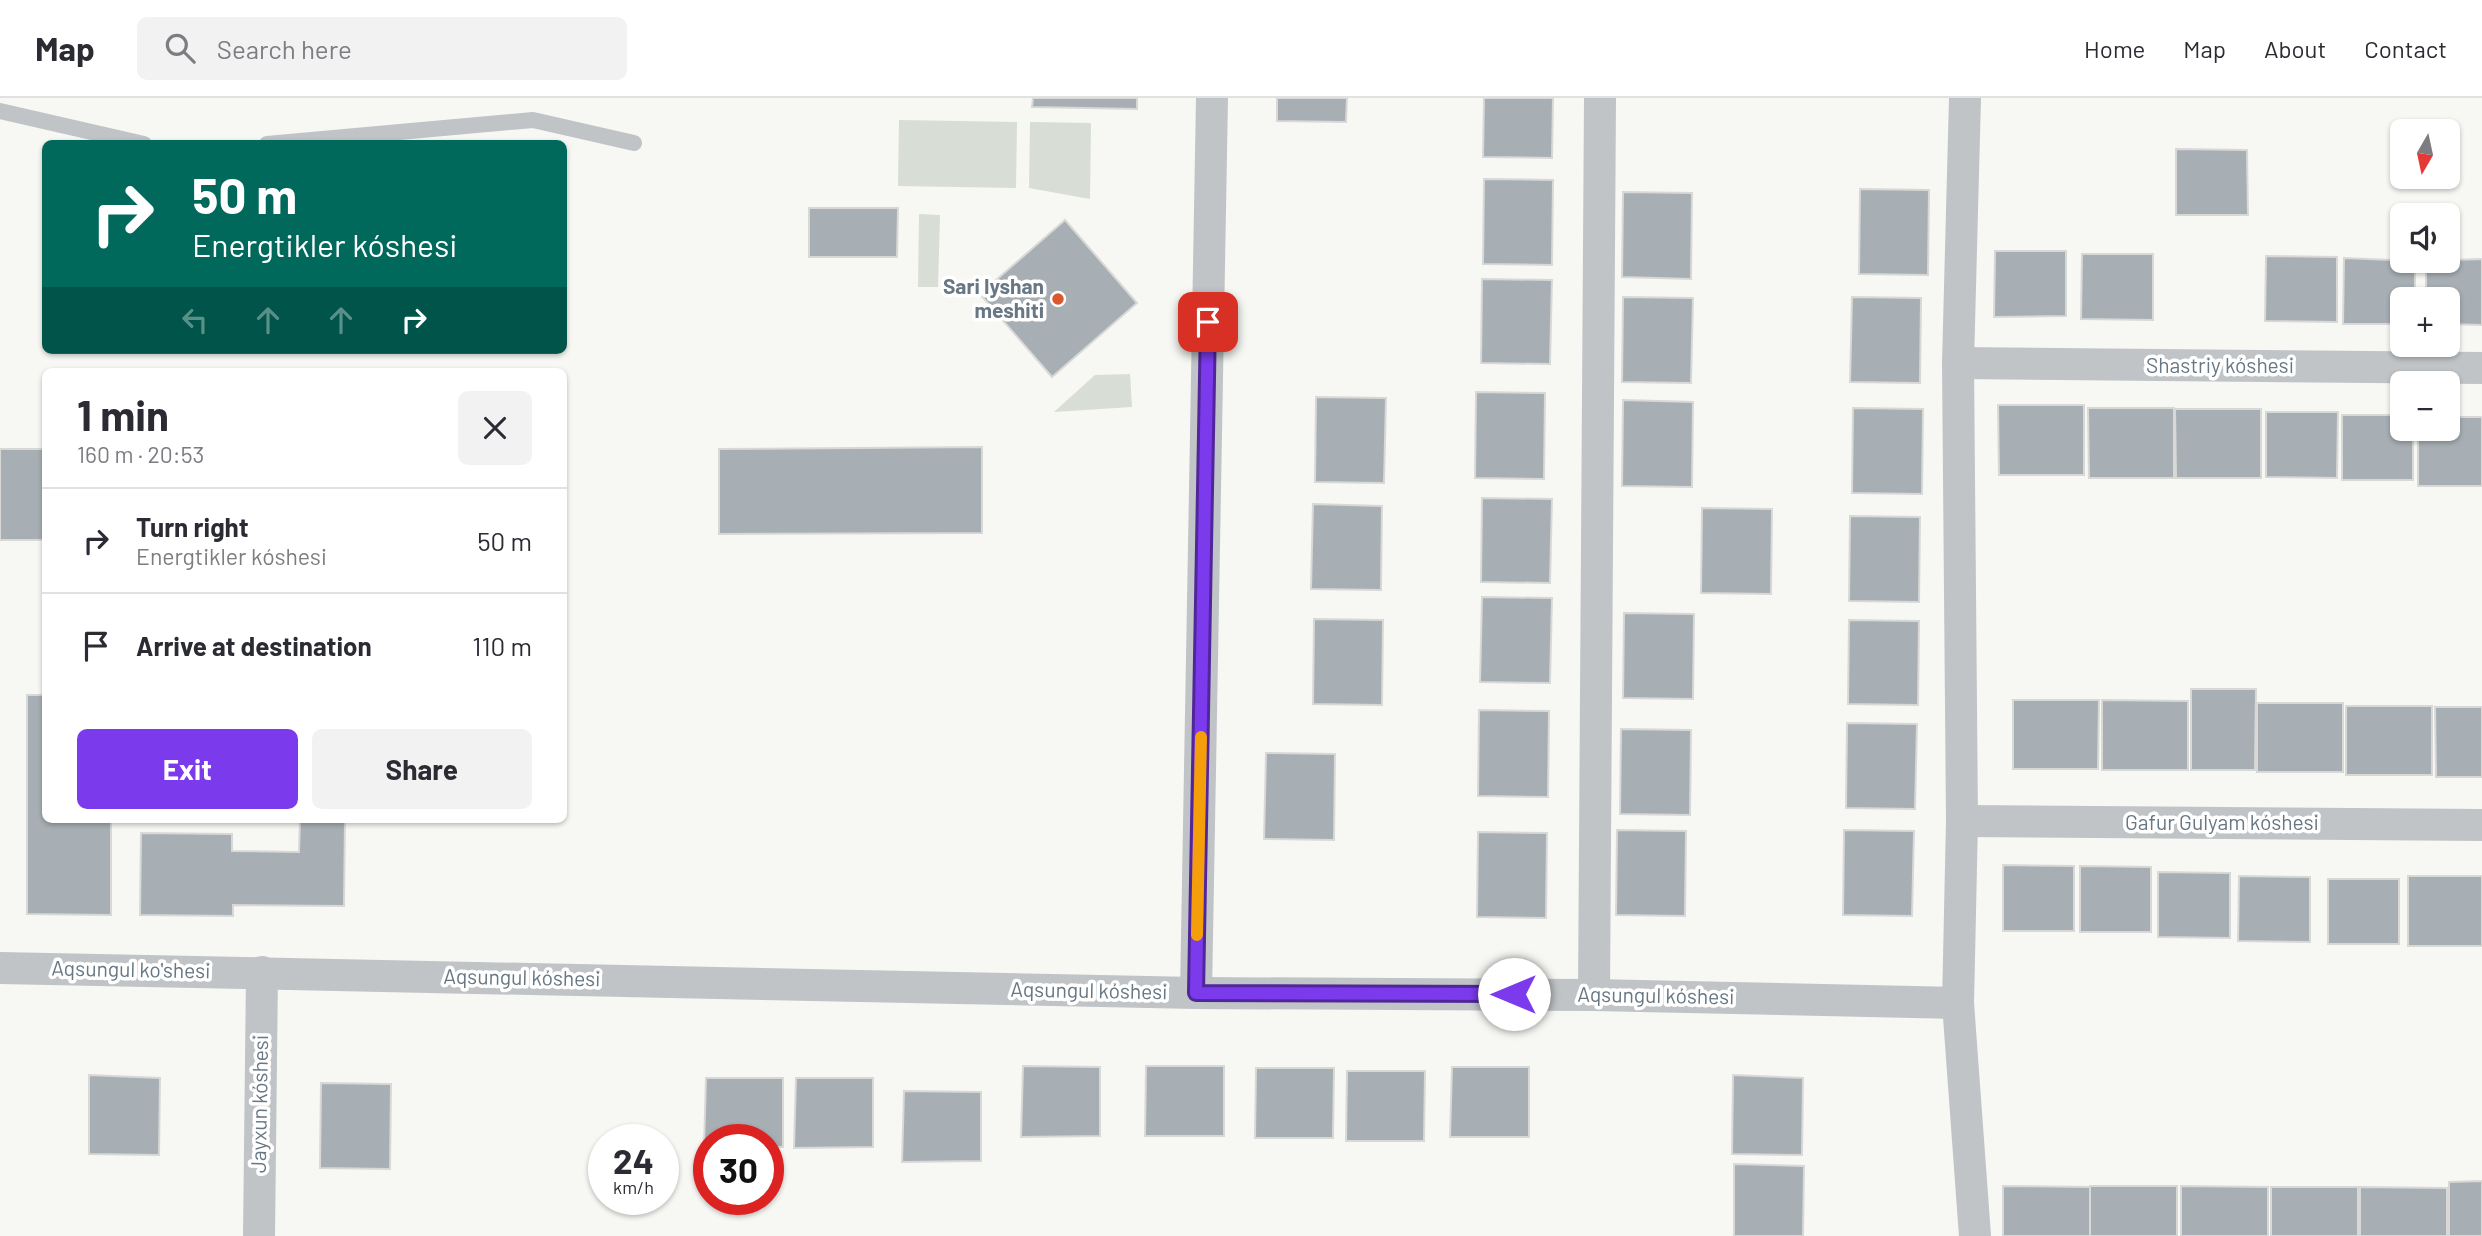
<!DOCTYPE html>
<meta charset="utf-8">
<style>
:root{--surface:#fff;--page:#f2f2f3;--text:#2b2b33;--muted:#7c7c81;--line:#e1e1e2;--accent:#7c3aed}
body{margin:0;font-family:Barlow,sans-serif;background:var(--page);color:var(--text);height:100vh;display:flex;flex-direction:column;font-size:26px;white-space:nowrap}
*{box-sizing:border-box;margin:0}
p{font-size:23px;color:var(--muted)}
.icon{flex:none;width:38px;height:38px;fill:none;stroke:currentColor;stroke-width:2;stroke-linecap:round;stroke-linejoin:round}
.map{position:relative;flex:1;overflow:hidden}
.drawer{position:absolute;left:42px;top:270px;width:525px;height:455px;display:flex;flex-direction:column;background:var(--surface);border-radius:10px;box-shadow:0 2px 5px #0004}
.drawer>*{flex:none}
.guide{position:absolute;left:42px;top:42px;width:525px;height:214px;border-radius:10px;box-shadow:0 2px 5px #0004;background:#00695c;color:#fff;overflow:hidden}
.needle{width:46px;rotate:189deg}
.controls{position:absolute;left:2390px;top:21px;display:grid;gap:14px}
.controls a{display:grid;place-items:center;width:70px;height:70px;border-radius:10px;background:var(--surface);box-shadow:0 2px 5px #0004;font-size:35px}
.speed{position:absolute;left:588px;top:1026px;display:flex;gap:14px;font-size:35px;font-weight:700;text-align:center}
.speed>*{display:grid;place-content:center;width:91px;height:91px;border-radius:50%;background:var(--surface);box-shadow:0 2px 5px #0004;line-height:1}
.speed small{font-size:18px;font-weight:400}
.speed .limit{border:10px solid #d22;background:#fff;color:#111}
.pin{position:absolute;display:grid;place-items:center;width:60px;height:60px;color:#fff;margin:-30px;border-radius:14px;box-shadow:0 4px 10px #0006}
.me{position:absolute;width:77px;margin:-38px;rotate:270deg;stroke-linejoin:round;filter:drop-shadow(0 0 5px #0008)}
.turn{display:flex;align-items:center;gap:24px;height:147px;padding:0 35px;font-size:32px}
.turn .icon{width:91px;height:91px;stroke-width:2.5}
.turn b{display:block;font-size:49px;line-height:60px}
.lanes{display:flex;align-items:center;height:66px;padding:0 35px;background:#0003;justify-content:center;gap:35px;direction:ltr}
.lanes .off{opacity:.35}
.round{display:grid;place-items:center;flex:none;width:74px;height:74px;border-radius:10px;background:var(--page)}
.head{display:flex;align-items:center;justify-content:space-between;height:119px;padding:0 35px}
h1{font-size:42px;font-weight:700;line-height:52px}
.button{display:flex;gap:14px;margin-top:auto;padding:14px 35px}
.button a{flex:1;height:80px;border-radius:10px;background:var(--accent);color:#fff;font-size:28px;font-weight:700;line-height:80px;text-align:center}
.button a+a{background:var(--page);color:var(--text)}
ul{padding:0;list-style:none}
li{display:flex;align-items:center;gap:21px;height:105px;padding:0 35px;border-top:2px solid var(--line)}
li div{flex:1}
li b{display:block;font-size:26px}
li em{font-style:normal}
header{display:flex;align-items:center;gap:42px;box-sizing:border-box;height:98px;padding:0 35px;background:var(--surface);border-bottom:2px solid var(--line)}
header strong{font-size:33px}
nav{display:flex;gap:38px;margin-inline-start:auto;font-size:24px}
.search{width:490px;height:63px;background:var(--page);display:flex;align-items:center;gap:18px;box-sizing:border-box;padding:0 24px;border-radius:10px;color:var(--muted);font-size:26px}
.map>svg:first-child{display:block}
.green{fill:#d8ddd5}
.building{fill:#a7afb4;stroke:#d8d8d6;stroke-width:2}
.lines{fill:none;stroke-linecap:round;stroke-linejoin:round}
.service{stroke:#c0c4c7;stroke-width:16}
.minor{stroke:#c0c4c7;stroke-width:32}
.route-casing{stroke:#51269a;stroke-width:18}
.route{stroke:#7c3aed;stroke-width:12}
.slow{stroke:#f59e0b;stroke-width:12}
.poi-dot{fill:#db582f;stroke:#fff;stroke-width:2.5}
.labels{text-anchor:middle;stroke-width:7;stroke-linejoin:round;paint-order:stroke}
.poi-label{font-size:21px;font-weight:bold;fill:#677783;stroke:#fff;text-anchor:end}
.street-label{font-size:21px;fill:#677783;stroke:#fff}
</style>
<header>
<strong>Map</strong>
<div class="search"><svg class="icon" aria-label="search" viewBox="0 0 24 24"><circle cx="10" cy="10" r="6"/><path d="M15 15l6 6"/></svg>Search here</div>
<nav><a>Home</a><a>Map</a><a>About</a><a>Contact</a></nav>
</header>
<div class="map">
<svg width="2482" height="1138" viewBox="0 0 2482 1138">
<rect width="100%" height="100%" fill="#f7f7f4"/>
<g class="green">
<polygon points="899,22 1017,24 1016,90 898,88"/>
<polygon points="1030,24 1091,25 1090,101 1029,90"/>
<polygon points="919,116 940,117 938,189 918,189"/>
<polygon points="1130,276 1132,309 1054,314 1095,277"/>
</g>
<g class="building">
<polygon points="1033,0 1137,0 1137,11 1032,9"/>
<polygon points="1277,0 1347,0 1346,24 1277,23"/>
<polygon points="1484,0 1553,0 1552,60 1483,59"/>
<polygon points="2176,51 2247,52 2248,117 2176,117"/>
<polygon points="1484,81 1553,82 1552,167 1483,166"/>
<polygon points="1860,91 1929,92 1928,177 1859,176"/>
<polygon points="1623,94 1692,95 1691,181 1622,179"/>
<polygon points="809,110 898,110 897,159 809,159"/>
<polygon points="1065,122 1137,205 1052,279 980,196"/>
<polygon points="1995,153 2066,153 2066,218 1994,219"/>
<polygon points="2082,156 2153,156 2153,222 2081,221"/>
<polygon points="2266,158 2337,159 2337,224 2265,223"/>
<polygon points="2344,160 2415,163 2415,201 2403,201 2403,226 2343,226"/>
<polygon points="2482,161 2482,227 2448,226 2448,201 2426,201 2426,163"/>
<polygon points="1482,181 1552,182 1550,266 1481,265"/>
<polygon points="1623,199 1693,200 1691,285 1622,284"/>
<polygon points="1852,199 1921,200 1920,285 1850,284"/>
<polygon points="1476,294 1545,295 1544,381 1475,380"/>
<polygon points="1316,299 1386,300 1384,385 1315,384"/>
<polygon points="1623,302 1693,304 1692,389 1622,388"/>
<polygon points="1998,307 2084,307 2084,377 1999,377"/>
<polygon points="1853,310 1923,311 1922,396 1852,395"/>
<polygon points="2088,310 2174,310 2174,380 2089,380"/>
<polygon points="2175,311 2261,311 2261,380 2176,380"/>
<polygon points="2266,314 2338,314 2337,380 2266,379"/>
<polygon points="2342,317 2403,317 2403,331 2413,331 2413,382 2342,382"/>
<polygon points="2448,319 2482,319 2482,388 2418,388 2418,331 2448,331"/>
<polygon points="982,349 982,435 719,436 719,351"/>
<rect x="0" y="351" width="46" height="91"/>
<polygon points="1482,400 1552,401 1550,485 1481,484"/>
<polygon points="1313,406 1382,408 1381,492 1311,491"/>
<polygon points="1702,410 1772,411 1771,496 1701,495"/>
<polygon points="1850,418 1920,419 1919,504 1849,503"/>
<polygon points="1482,499 1552,500 1550,585 1480,584"/>
<polygon points="1624,515 1694,516 1693,601 1623,600"/>
<polygon points="1314,521 1383,522 1382,607 1313,606"/>
<polygon points="1849,522 1919,523 1918,607 1848,606"/>
<polygon points="2191,591 2256,591 2255,672 2191,672"/>
<polygon points="27,597 46,597 46,721 111,721 111,817 27,816"/>
<polygon points="2013,602 2099,602 2098,671 2013,671"/>
<polygon points="2102,602 2188,603 2188,672 2102,672"/>
<rect x="2257" y="605" width="86" height="69"/>
<rect x="2346" y="608" width="86" height="69"/>
<polygon points="2435,609 2482,609 2482,679 2436,679"/>
<polygon points="1479,612 1549,613 1548,699 1478,698"/>
<polygon points="1847,625 1917,626 1915,711 1846,710"/>
<polygon points="1621,631 1691,632 1690,717 1620,716"/>
<polygon points="1266,655 1335,656 1334,742 1264,741"/>
<polygon points="300,721 345,721 344,808 233,807 233,818 140,817 141,735 232,736 232,753 299,754"/>
<polygon points="1617,732 1686,733 1685,818 1616,817"/>
<polygon points="1844,732 1914,733 1912,818 1843,817"/>
<polygon points="1478,734 1547,735 1546,820 1477,819"/>
<polygon points="2003,767 2074,768 2074,833 2003,833"/>
<polygon points="2080,768 2151,769 2151,834 2080,834"/>
<polygon points="2158,774 2230,775 2230,840 2158,839"/>
<polygon points="2239,778 2310,779 2310,844 2238,843"/>
<rect x="2408" y="778" width="74" height="70"/>
<rect x="2328" y="781" width="71" height="65"/>
<polygon points="1023,968 1100,969 1100,1038 1021,1039"/>
<polygon points="1146,968 1224,968 1224,1038 1145,1038"/>
<polygon points="1452,969 1529,969 1529,1039 1450,1039"/>
<polygon points="1256,970 1334,970 1333,1040 1255,1040"/>
<polygon points="1347,973 1425,973 1424,1043 1346,1043"/>
<polygon points="89,977 160,980 159,1057 89,1056"/>
<polygon points="1733,977 1803,980 1802,1057 1732,1056"/>
<polygon points="706,980 783,980 783,1049 768,1049 768,1041 709,1041 709,1049 704,1049"/>
<polygon points="796,980 873,980 873,1049 794,1050"/>
<polygon points="321,985 391,986 390,1071 320,1070"/>
<polygon points="904,993 981,994 981,1063 902,1064"/>
<polygon points="1734,1066 1804,1068 1803,1138 1734,1138"/>
<polygon points="2482,1083 2482,1138 2449,1138 2449,1084"/>
<polygon points="2003,1088 2090,1089 2090,1138 2003,1138"/>
<rect x="2090" y="1088" width="87" height="50"/>
<polygon points="2181,1088 2268,1089 2268,1138 2181,1138"/>
<rect x="2271" y="1089" width="87" height="49"/>
<polygon points="2360,1089 2447,1090 2447,1138 2360,1138"/>
</g>
<g class="lines">
<g class="service">
<polyline points="0,13 144,46"/>
<polyline points="267,46 533,22 634,45"/>
</g>
<g class="minor">
<polyline points="1965,0 1958,265 1962,723 1958,905 1975,1138"/>
<polyline points="1958,265 2482,270"/>
<polyline points="1962,723 2482,727"/>
<polyline points="0,870 1196,895 1594,897 1958,905"/>
<polyline points="1196,895 1212,0"/>
<polyline points="1594,897 1600,0"/>
<polyline points="259,1138 262,874"/>
</g>
</g>
<g class="lines">
<g class="route-casing">
<polyline id="route" points="1208,224 1196,895 1514,896"/>
</g>
<use href="#route" class="route"/>
<polyline class="slow" points="1197,837 1201,639"/>
</g>
<circle class="poi-dot" cx="1058" cy="201" r="7"/>
<g class="labels">
<g class="poi-label">
<text x="1044" y="196">Sari Iyshan<tspan x="1044" dy="24">meshiti</tspan></text>
</g>
<g class="street-label">
<text x="2220" y="275">Shastriy kóshesi</text>
<text x="2222" y="732">Gafur Gulyam kóshesi</text>
<text transform="translate(131 872) rotate(1)" y="7">Aqsungul ko'shesi</text>
<text transform="translate(522 880) rotate(1)" y="7">Aqsungul kóshesi</text>
<text transform="translate(1089 893) rotate(1)" y="7">Aqsungul kóshesi</text>
<text transform="translate(1656 898) rotate(1)" y="7">Aqsungul kóshesi</text>
<text transform="translate(260 1006) rotate(-89)" y="7">Jayxun kóshesi</text>
</g>
</g>
</svg>
<div class="controls">
<a><svg class="needle" viewBox="-14 -14 28 28"><path d="M0-13l5 13h-10z" fill="#e53935"/><path d="M0 13l5-13h-10z" fill="#7c7c81"/></svg></a>
<a><svg class="icon" aria-label="sound" viewBox="0 0 24 24"><path d="M4 9h4l5-4v14l-5-4H4zM17 9q2 3 0 6"/></svg></a>
<a>+</a>
<a>−</a>
</div>
<div class="speed"><div>24<small>km/h</small></div><div class="limit">30</div></div>
<div class="pin" style="left:1208px;top:224px;background:#d93025"><svg class="icon" aria-label="arrive" viewBox="0 0 24 24"><path d="M6 21V4h12l-3 4 3 4H6"/></svg></div>
<svg class="me" style="left:1514px;top:896px" viewBox="-20 -20 40 40"><circle r="19" fill="#fff"/><path d="M0-13L10 11 0 6-10 11z" fill="#7c3aed"/></svg>
<div class="guide">
<div class="turn"><svg class="icon" aria-label="right" viewBox="0 0 24 24"><path d="M7 20v-9h11M14 6l5 5-5 5"/></svg><div><b>50 m</b>Energtikler kóshesi</div></div>
<div class="lanes"><svg class="icon off" aria-label="left" viewBox="0 0 24 24"><path d="M17 20v-9H6M10 6l-5 5 5 5"/></svg><svg class="icon off" aria-label="ahead" viewBox="0 0 24 24"><path d="M12 20V5M6 11l6-6 6 6"/></svg><svg class="icon off" aria-label="ahead" viewBox="0 0 24 24"><path d="M12 20V5M6 11l6-6 6 6"/></svg><svg class="icon" aria-label="right" viewBox="0 0 24 24"><path d="M7 20v-9h11M14 6l5 5-5 5"/></svg></div>
</div>
<section class="drawer">
<div class="head"><div><h1>1 min</h1><p>160 m · 20:53</p></div><a class="round"><svg class="icon" aria-label="close" viewBox="0 0 24 24"><path d="M6 6l12 12M18 6L6 18"/></svg></a></div>
<ul>
<li><svg class="icon" aria-label="right" viewBox="0 0 24 24"><path d="M7 20v-9h11M14 6l5 5-5 5"/></svg><div><b>Turn right</b><p>Energtikler kóshesi</p></div><em>50 m</em></li>
<li><svg class="icon" aria-label="arrive" viewBox="0 0 24 24"><path d="M6 21V4h12l-3 4 3 4H6"/></svg><div><b>Arrive at destination</b></div><em>110 m</em></li>
</ul>
<div class="button"><a>Exit</a><a>Share</a></div>
</section>
</div>
